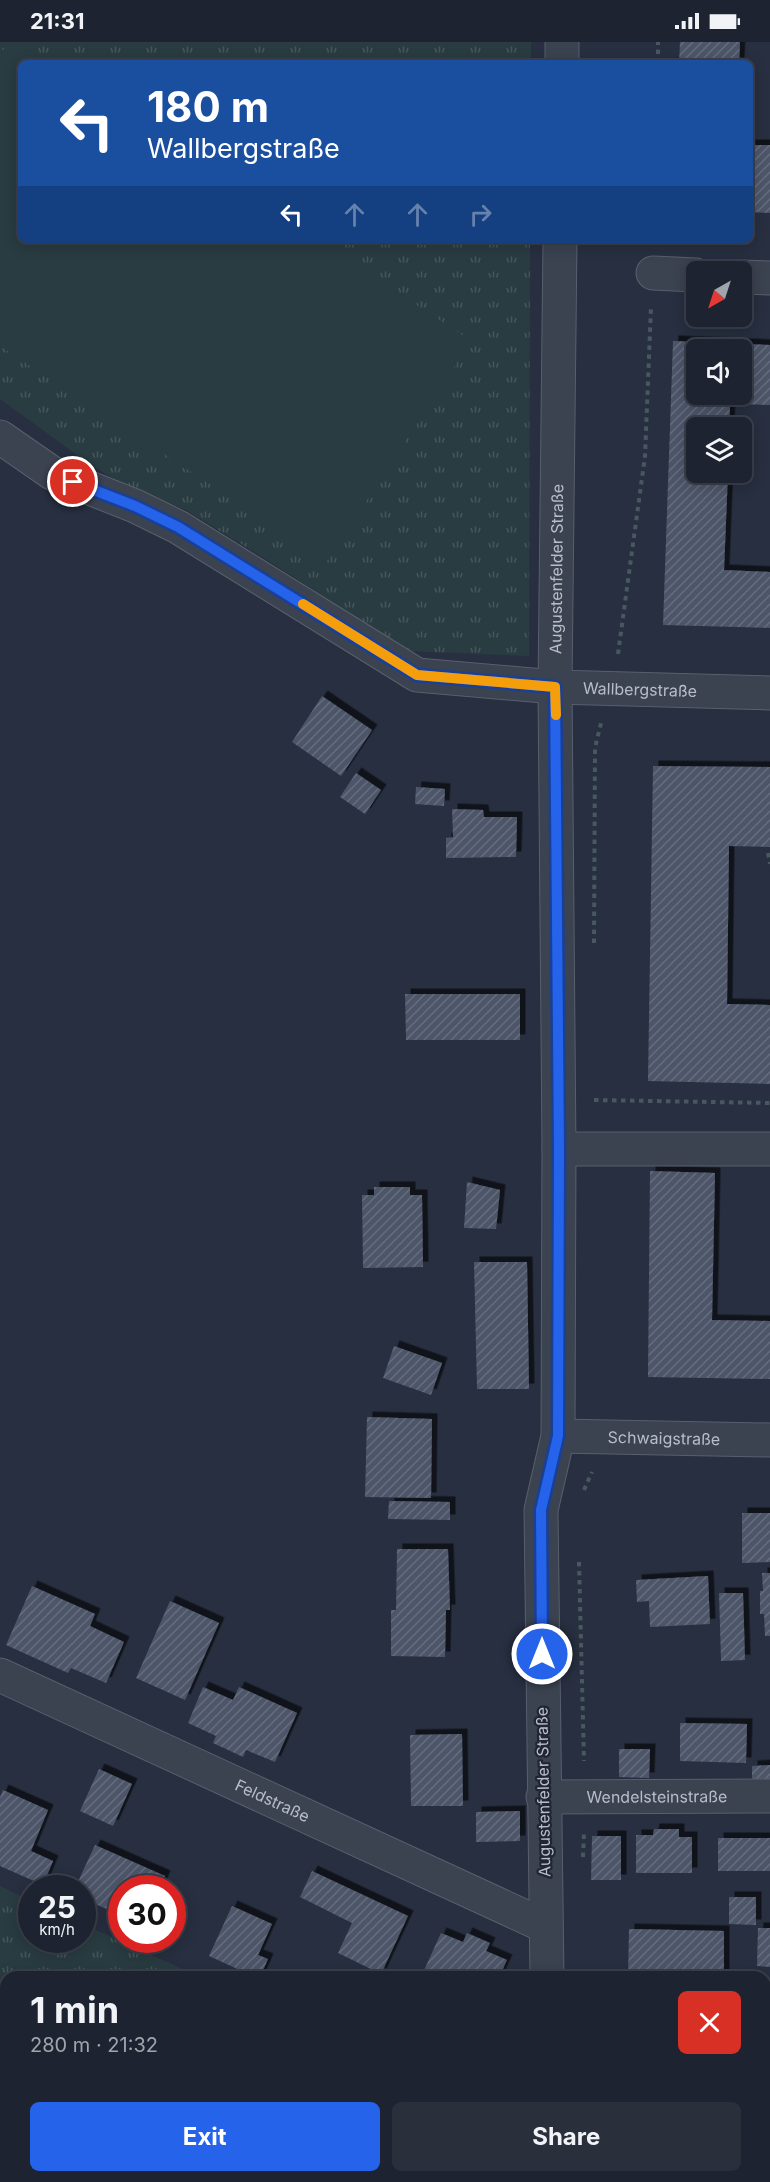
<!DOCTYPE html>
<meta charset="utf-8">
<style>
:root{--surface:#1d2330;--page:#2a2f3c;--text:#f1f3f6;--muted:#a0a4ab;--line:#3b404c;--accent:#2563eb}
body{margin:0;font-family:Inter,sans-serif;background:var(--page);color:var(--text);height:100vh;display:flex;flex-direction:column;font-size:22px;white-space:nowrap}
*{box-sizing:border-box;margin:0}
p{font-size:20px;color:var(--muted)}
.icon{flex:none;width:33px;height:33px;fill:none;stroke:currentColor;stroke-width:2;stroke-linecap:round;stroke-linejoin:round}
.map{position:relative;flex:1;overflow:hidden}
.drawer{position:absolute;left:0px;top:1929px;width:771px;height:212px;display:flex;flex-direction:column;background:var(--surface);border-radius:18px 18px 0 0;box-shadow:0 3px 15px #0003,0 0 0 2px var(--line)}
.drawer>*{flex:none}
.banner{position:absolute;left:18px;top:18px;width:735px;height:183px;border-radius:9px;box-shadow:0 3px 15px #0003,0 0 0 2px var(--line);background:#1a4fa0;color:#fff;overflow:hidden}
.needle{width:39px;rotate:219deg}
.controls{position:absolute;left:686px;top:219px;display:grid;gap:12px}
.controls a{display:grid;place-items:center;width:66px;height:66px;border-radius:9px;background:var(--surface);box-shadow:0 3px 15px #0003,0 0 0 2px var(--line);font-size:30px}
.speed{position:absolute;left:18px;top:1833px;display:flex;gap:12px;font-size:30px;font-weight:700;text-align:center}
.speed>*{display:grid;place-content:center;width:78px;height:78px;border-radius:50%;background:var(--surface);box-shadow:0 3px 15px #0003,0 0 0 2px var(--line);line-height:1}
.speed small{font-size:15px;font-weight:400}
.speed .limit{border:9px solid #d22;background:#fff;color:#111}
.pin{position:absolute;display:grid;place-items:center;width:51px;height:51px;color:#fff;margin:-26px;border:3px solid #fff;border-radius:50%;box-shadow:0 2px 6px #0007}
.me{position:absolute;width:66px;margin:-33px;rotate:0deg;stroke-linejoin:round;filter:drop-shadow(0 0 4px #0008)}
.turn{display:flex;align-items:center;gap:21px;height:126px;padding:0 30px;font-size:27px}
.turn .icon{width:78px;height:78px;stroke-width:2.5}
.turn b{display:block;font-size:42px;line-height:51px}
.lanes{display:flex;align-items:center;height:57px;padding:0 30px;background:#0003;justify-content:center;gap:30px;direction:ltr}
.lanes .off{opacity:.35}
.round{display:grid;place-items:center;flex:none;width:63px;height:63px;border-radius:9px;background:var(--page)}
.summary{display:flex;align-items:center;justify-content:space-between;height:102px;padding:0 30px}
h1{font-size:36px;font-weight:700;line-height:45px}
.cta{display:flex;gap:12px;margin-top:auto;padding:12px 30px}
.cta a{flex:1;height:69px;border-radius:9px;background:var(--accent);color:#fff;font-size:24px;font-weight:700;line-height:69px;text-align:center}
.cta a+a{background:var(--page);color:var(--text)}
.status{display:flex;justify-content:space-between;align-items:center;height:42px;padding:0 30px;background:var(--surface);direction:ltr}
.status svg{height:16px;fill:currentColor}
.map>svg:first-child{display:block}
.grass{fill:url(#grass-tufts)}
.garden{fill:#293c41}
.building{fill:url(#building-hatch);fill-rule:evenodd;filter:url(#shadow)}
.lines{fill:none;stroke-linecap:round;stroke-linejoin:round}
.minor-casing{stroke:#595f6d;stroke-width:35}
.path{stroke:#47595e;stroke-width:4;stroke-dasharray:4.5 4.5;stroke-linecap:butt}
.minor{stroke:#3b4250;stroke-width:33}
.route-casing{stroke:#184099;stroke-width:15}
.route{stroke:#2563eb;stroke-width:10}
.slow{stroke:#f59e0b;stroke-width:10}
.labels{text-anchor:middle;stroke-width:4.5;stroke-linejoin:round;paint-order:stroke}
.street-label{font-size:16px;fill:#b8bdca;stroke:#202635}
</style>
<div class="status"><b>21:31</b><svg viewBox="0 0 49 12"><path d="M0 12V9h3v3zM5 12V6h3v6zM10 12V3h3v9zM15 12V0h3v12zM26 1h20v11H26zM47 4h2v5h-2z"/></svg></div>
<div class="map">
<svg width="770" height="2140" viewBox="0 0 770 2140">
<defs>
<pattern id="grass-tufts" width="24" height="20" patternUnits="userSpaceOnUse" patternTransform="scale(1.5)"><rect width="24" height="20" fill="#293c41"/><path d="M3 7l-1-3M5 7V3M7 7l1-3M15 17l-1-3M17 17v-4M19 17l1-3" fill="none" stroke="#46565b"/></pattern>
<pattern id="building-hatch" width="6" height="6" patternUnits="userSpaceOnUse" patternTransform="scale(1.5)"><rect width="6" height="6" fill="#4d5669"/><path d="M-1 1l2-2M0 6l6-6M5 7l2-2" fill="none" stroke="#656c7d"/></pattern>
<filter id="shadow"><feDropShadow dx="5.5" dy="-5.5" stdDeviation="0" flood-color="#0009"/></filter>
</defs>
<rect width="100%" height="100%" fill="#272f40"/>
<g class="grass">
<polygon points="0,0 531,0 531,21 21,21 21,198 530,198 529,614 407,609 275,523 186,468 133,447 95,426 0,357"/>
<polygon points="0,1844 31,1859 32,1898 82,1898 83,1882 200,1935 6,1935 6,1949 0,1946"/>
</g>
<g class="garden">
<polygon points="9,0 16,0 48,21 21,21 21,198 318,198 471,299 327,519 0,304 0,13"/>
<polygon points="0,1946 6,1949 6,2070 0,2067"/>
<polygon points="152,2135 208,2135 206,2140 165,2140"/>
</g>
<g class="building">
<polygon points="680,0 740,0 739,21 679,21"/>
<polygon points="750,103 770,103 770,171 750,170"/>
<path d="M673 299 770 303V363L730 362 729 386H696V430H728L724 528 770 530V586L663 583ZM696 308H741V352H696Z"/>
<polygon points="322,654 372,688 341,734 292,700"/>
<polygon points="653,724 770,725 770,805 729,804 727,962 770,963 770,1042 648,1039"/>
<polygon points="356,731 381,748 365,772 340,755"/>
<polygon points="416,745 445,747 444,764 415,762"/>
<polygon points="452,767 483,768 484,775 517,775 516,815 446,816 446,796 453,795"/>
<polygon points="405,952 520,952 520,998 406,998"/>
<polygon points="650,1129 715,1131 712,1278 770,1279 770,1337 648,1335"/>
<polygon points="467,1140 500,1148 496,1187 464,1186"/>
<polygon points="374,1145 410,1145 410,1153 422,1153 423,1225 363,1226 362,1153 374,1153"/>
<polygon points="474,1220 527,1220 529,1347 477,1347"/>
<polygon points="394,1304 442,1321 431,1353 383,1336"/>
<polygon points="367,1375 432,1377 431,1456 365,1455"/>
<polygon points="389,1459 450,1460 450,1478 388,1477"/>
<polygon points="742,1471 770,1471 770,1520 742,1521"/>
<polygon points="397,1507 448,1507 450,1568 446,1568 445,1615 391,1614 391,1568 396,1568"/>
<polygon points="762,1531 770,1531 770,1594 765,1594 764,1572 760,1572 760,1549 763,1549"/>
<polygon points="708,1534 710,1582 650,1585 649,1559 637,1560 636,1538"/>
<polygon points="32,1544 95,1572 90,1584 124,1600 106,1641 71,1626 68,1631 6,1603"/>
<polygon points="719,1551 743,1551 745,1618 721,1619"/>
<polygon points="170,1559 219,1581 185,1658 136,1636"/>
<polygon points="203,1645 233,1658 239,1645 297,1671 275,1720 246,1708 243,1715 213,1701 216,1694 188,1681"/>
<polygon points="680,1681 747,1682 746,1721 680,1719"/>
<polygon points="462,1692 463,1764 411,1764 410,1693"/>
<polygon points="619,1707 650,1707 649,1736 619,1735"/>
<polygon points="770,1723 770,1740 752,1740 752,1724"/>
<polygon points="99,1727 132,1742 113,1784 80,1769"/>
<polygon points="3,1748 48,1768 31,1809 53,1819 43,1843 0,1824 0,1755"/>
<polygon points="520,1769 520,1799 476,1800 476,1770"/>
<polygon points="654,1787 679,1787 679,1795 692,1795 692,1831 636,1831 636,1793 653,1793"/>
<polygon points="592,1794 621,1794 621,1838 591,1838"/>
<rect x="718" y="1796" width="52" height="33"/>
<polygon points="95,1803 165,1834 160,1846 122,1846 122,1874 82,1856 82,1846 75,1846"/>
<polygon points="312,1829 408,1874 381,1932 338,1911 352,1881 300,1855"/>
<polygon points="729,1855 756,1855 756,1883 729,1882"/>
<polygon points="232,1864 272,1882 258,1913 268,1917 260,1935 255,1935 209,1914"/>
<polygon points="758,1886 770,1886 770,1925 757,1924"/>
<polygon points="629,1887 724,1889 724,1935 628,1935"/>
<polygon points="441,1891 463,1900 467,1891 490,1901 486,1909 507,1918 499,1935 421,1935"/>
<rect x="473" y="2134" width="52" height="6"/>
<rect x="649" y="2134" width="27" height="6"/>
</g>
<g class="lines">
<g class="minor-casing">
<g id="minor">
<polyline points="562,21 562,0"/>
<polyline points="653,231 696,233"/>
<polyline points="741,235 770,236"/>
<path id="s1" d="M0 395 52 431 135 464 178 485 417 633 555 645 770 651"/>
<polyline points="559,1107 770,1107"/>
<path id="s2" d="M558 1394 770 1398"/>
<path id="s3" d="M0 1633 545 1884"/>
<path id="s4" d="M543 1755 770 1754"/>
<path id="s5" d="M547 1935 541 1468 558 1394 559 1107 555 645 560 198"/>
<polyline points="765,1968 770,1969"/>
<polyline points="541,2140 541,2134"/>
</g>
</g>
<g class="path">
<polyline points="658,21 658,0"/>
<polyline points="618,612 645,414 651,265"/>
<polyline points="768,811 770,822"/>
<polyline points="594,901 595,706 601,681"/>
<polyline points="594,1058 770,1061"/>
<polyline points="584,1448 592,1430"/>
<polyline points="579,1520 584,1719"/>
<polyline points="583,1815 584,1790"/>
</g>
<use href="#minor" class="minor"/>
</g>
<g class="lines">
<g class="route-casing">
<polyline id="route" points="73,440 135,464 178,485 417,633 555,645 559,1107 558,1394 541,1468 542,1612"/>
</g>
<use href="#route" class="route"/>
<polyline class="slow" points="303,562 417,633 555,645 556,673"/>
</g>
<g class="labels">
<g class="street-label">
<text dy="6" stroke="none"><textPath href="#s5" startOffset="1410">Augustenfelder Straße</textPath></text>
<text dy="6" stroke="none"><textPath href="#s1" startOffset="705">Wallbergstraße</textPath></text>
<text dy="6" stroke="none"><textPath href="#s2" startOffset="106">Schwaigstraße</textPath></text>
<text transform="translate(543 1750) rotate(-91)" y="6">Augustenfelder Straße</text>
<text dy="6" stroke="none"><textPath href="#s4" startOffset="114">Wendelsteinstraße</textPath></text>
<text dy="6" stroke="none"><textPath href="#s3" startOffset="300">Feldstraße</textPath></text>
</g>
</g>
</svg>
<div class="controls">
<a><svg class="needle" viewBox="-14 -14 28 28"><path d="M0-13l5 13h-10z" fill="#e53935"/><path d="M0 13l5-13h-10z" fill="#a0a4ab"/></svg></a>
<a><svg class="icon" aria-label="sound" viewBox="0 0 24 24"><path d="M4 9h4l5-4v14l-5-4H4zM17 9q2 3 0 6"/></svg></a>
<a><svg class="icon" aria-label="layers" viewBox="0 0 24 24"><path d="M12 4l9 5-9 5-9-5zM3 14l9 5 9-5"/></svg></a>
</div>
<div class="speed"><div>25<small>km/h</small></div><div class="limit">30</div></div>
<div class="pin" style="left:73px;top:440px;background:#d93025"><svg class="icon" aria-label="arrive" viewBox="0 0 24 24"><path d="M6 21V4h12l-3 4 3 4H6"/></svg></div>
<svg class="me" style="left:542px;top:1612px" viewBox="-20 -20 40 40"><circle r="17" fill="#2563eb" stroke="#fff" stroke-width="3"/><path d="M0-11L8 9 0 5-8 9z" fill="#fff"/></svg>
<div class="banner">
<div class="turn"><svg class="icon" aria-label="left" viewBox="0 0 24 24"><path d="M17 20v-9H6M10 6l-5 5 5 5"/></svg><div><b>180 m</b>Wallbergstraße</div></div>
<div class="lanes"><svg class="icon" aria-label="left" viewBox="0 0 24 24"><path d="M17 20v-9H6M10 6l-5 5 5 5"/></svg><svg class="icon off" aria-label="ahead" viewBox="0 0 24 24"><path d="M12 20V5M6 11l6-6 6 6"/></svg><svg class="icon off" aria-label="ahead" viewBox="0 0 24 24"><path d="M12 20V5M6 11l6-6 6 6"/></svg><svg class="icon off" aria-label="right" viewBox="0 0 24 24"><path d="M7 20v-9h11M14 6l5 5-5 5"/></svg></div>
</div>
<section class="drawer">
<div class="summary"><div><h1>1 min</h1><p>280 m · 21:32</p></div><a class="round" style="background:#d93025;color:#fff"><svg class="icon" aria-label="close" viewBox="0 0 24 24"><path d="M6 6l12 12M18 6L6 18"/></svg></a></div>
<div class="cta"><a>Exit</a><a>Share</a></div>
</section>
</div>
